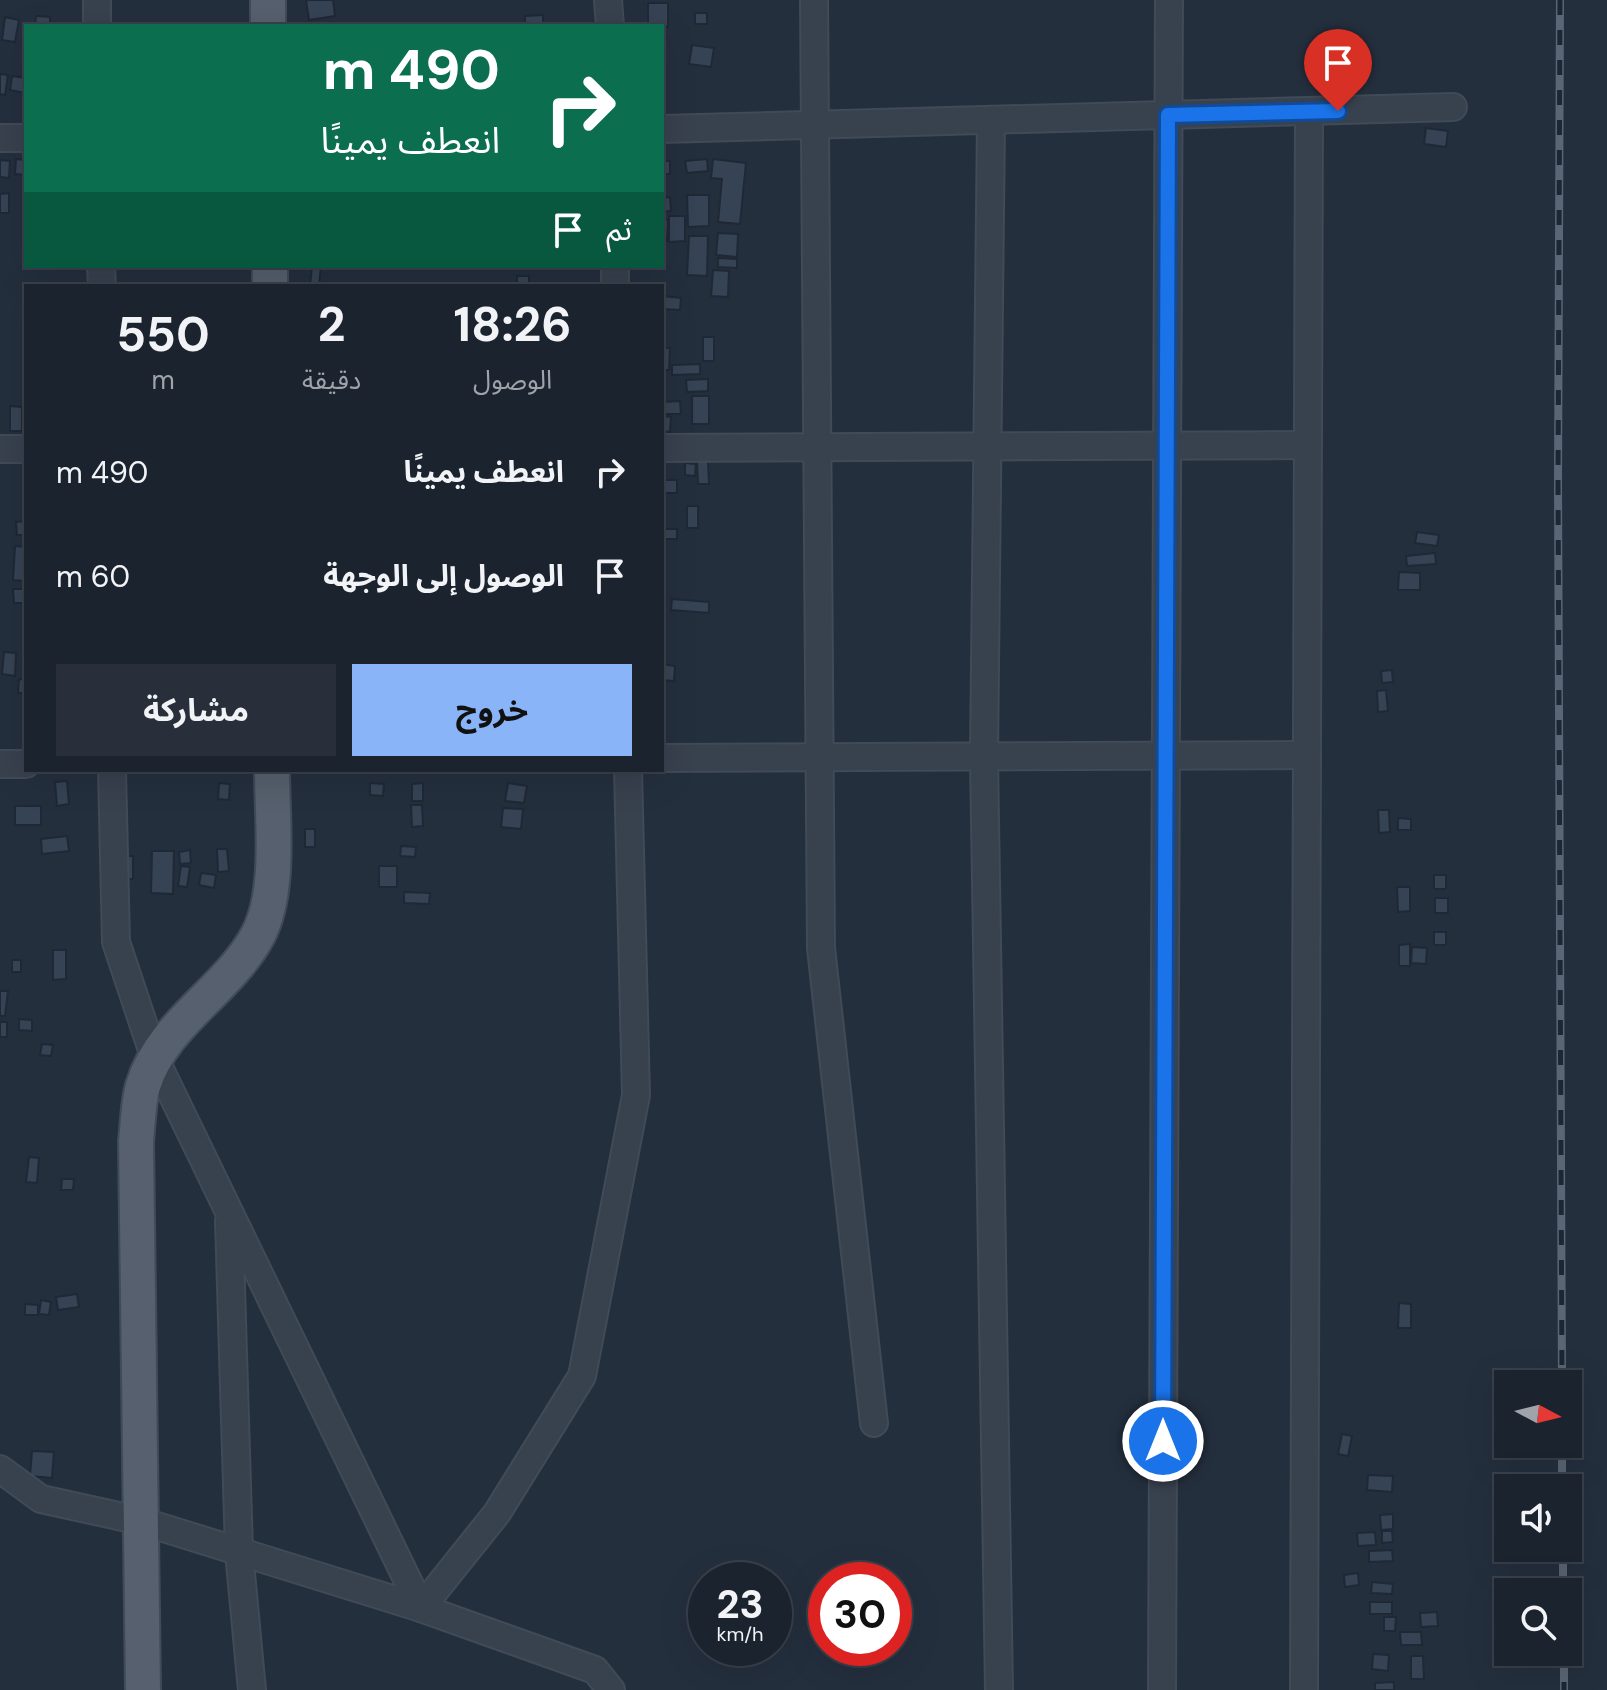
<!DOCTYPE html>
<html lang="ar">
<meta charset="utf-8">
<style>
:root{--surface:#1b232e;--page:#282f3a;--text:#f1f3f6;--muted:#a0a4aa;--line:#39404a;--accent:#8ab4f8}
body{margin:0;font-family:"DM Sans","Noto Sans Arabic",sans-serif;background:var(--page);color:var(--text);direction:rtl;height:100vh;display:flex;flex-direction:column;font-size:30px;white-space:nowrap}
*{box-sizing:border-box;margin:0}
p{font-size:26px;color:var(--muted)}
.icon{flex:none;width:44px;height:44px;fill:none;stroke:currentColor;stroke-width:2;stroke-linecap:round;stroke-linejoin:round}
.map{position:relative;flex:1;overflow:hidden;direction:ltr}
.details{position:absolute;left:24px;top:284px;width:640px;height:488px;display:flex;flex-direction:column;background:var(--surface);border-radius:0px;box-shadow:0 8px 32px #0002,0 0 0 2px var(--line);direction:rtl}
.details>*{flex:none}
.hud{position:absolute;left:24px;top:24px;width:640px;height:244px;border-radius:0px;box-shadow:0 8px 32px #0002,0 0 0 2px var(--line);direction:rtl;background:#0b6e4f;color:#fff;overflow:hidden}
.needle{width:52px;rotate:97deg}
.tools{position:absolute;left:1494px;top:1370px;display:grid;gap:16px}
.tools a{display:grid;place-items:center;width:88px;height:88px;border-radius:0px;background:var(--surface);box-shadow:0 8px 32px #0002,0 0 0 2px var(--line);font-size:40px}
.speed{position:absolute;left:688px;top:1562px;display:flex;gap:16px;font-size:40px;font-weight:700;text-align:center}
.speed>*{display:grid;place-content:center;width:104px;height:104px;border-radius:50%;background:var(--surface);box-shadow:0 8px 32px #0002,0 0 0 2px var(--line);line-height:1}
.speed small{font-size:20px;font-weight:400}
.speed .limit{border:12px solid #d22;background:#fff;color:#111}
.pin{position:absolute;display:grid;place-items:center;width:68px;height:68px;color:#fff;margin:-82px -34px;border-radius:50% 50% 50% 0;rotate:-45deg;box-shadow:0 0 8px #0007}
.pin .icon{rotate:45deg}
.me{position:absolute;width:88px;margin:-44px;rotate:0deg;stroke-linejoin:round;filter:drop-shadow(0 0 6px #0008)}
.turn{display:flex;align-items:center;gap:28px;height:168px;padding:0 32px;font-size:36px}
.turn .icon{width:104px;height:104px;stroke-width:2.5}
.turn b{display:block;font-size:56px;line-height:68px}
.then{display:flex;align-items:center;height:76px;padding:0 32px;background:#0003;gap:16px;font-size:30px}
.eta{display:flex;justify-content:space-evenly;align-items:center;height:136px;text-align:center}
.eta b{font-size:48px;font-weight:700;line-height:56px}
.button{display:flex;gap:16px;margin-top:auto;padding:16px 32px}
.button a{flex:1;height:92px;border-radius:0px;background:var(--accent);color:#111;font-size:32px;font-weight:700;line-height:92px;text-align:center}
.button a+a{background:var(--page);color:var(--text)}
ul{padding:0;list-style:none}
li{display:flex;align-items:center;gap:24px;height:104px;padding:0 32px}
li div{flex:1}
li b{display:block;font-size:30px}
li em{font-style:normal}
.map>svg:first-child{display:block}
.building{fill:#364354;stroke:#1f2835;stroke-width:2}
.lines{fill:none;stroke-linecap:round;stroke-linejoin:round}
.minor-casing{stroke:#414a57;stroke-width:30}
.major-casing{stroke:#414a57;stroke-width:38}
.minor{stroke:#38414e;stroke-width:26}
.major{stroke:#56606e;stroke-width:34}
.rail-casing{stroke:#5a6575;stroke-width:8}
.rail{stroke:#1d2633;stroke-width:5;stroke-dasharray:15;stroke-linecap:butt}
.route-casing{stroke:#114b97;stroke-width:20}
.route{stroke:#1a73e8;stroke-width:14}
</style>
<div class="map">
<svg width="1607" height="1690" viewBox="0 0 1607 1690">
<rect width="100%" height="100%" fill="#242f3e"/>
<g class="building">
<polygon points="306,0 333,0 335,16 309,20"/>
<polygon points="648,3 668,3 668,27 648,26"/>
<rect x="695" y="13" width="12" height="11"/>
<polygon points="543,15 543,26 525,26 525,16"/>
<polygon points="36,16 50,17 50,26 35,26"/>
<polygon points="5,17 19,20 15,42 2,40"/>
<polygon points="692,45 714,48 711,67 689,64"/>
<polygon points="0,74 8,75 5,95 0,94"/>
<polygon points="12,76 26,78 25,93 10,90"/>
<polygon points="1426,128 1448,131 1446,147 1424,144"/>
<polygon points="16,159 26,160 26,175 15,174"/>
<polygon points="707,159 708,171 687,173 685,161"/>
<polygon points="713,159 746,163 740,224 718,222 722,179 711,178"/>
<polygon points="0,160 10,161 9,178 0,177"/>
<rect x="662" y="161" width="8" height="13"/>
<polygon points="9,193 9,213 0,213 0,194"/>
<polygon points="687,195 709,195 709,226 688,227"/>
<polygon points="670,197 671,211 662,212 662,198"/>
<polygon points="669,216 685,216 685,241 669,242"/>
<polygon points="662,220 668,220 667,241 662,240"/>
<polygon points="718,233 738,234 737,257 716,255"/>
<polygon points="689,236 708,236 707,276 687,275"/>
<polygon points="718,258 737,259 737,268 718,267"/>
<polygon points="312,266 321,266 319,286 310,286"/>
<polygon points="713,270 729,271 728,297 711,296"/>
<rect x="517" y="276" width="12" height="10"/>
<polygon points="662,296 681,298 680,310 662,309"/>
<rect x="703" y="337" width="11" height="24"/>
<polygon points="662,348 670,348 669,370 662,370"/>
<polygon points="700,364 700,374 672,375 672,365"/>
<polygon points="708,379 708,391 687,392 686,380"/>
<rect x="692" y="396" width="17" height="28"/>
<polygon points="680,401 681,414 662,414 662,402"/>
<polygon points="10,406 22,407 22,431 10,431"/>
<polygon points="662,416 671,417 670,432 662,431"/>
<polygon points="697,461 708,461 709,484 698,484"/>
<polygon points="685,463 696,464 695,476 685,475"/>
<rect x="662" y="480" width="15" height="13"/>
<rect x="687" y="506" width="11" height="22"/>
<polygon points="26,521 26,535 17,535 16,522"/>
<rect x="663" y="529" width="14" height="10"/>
<polygon points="1417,532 1439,535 1437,546 1415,543"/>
<polygon points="15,546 26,547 25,581 13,580"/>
<polygon points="1435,553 1436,564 1407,566 1406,556"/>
<polygon points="1399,572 1420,573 1420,590 1398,590"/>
<polygon points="13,589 26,589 26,603 14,603"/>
<polygon points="672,599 709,602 709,613 671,610"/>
<polygon points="4,652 16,653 15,676 2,674"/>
<polygon points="662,664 675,666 674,681 662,680"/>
<polygon points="1392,670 1393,682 1382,683 1381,671"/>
<polygon points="19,679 26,680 26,693 18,693"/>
<polygon points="1386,690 1388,711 1378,712 1377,691"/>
<polygon points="67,781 69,804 57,806 55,782"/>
<polygon points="219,783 230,784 229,800 218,799"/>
<polygon points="370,783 384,784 383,796 370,795"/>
<polygon points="423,783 423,801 412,801 412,784"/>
<polygon points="508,783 527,786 524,803 505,801"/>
<polygon points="411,805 422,805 423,826 412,827"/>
<rect x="15" y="806" width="26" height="19"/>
<polygon points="503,808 523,809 521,829 501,827"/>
<polygon points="1378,810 1389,810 1390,832 1379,833"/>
<polygon points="1398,818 1411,819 1411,830 1398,830"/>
<rect x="305" y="829" width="10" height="18"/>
<polygon points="67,836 69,851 42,854 41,839"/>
<polygon points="401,846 416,847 415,857 400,856"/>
<polygon points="217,849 227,849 229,871 218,872"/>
<polygon points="190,850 191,863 180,864 179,852"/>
<polygon points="152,851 174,851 173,894 151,893"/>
<rect x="123" y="856" width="10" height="23"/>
<polygon points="181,866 190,867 187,887 178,886"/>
<rect x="379" y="866" width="18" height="21"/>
<polygon points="201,873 216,875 214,888 199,885"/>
<rect x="1434" y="875" width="12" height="14"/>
<polygon points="1397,887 1410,887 1410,911 1398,912"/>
<polygon points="404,892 430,893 429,904 404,903"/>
<rect x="1435" y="898" width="13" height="15"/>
<rect x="1434" y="932" width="12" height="13"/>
<polygon points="1410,944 1410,966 1399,966 1399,945"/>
<polygon points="1412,947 1427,948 1426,964 1411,963"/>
<polygon points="53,950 66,950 66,979 53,980"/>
<rect x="12" y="960" width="9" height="12"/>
<polygon points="0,991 8,991 5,1016 0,1016"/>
<polygon points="19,1019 32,1020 32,1031 19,1030"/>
<rect x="0" y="1022" width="7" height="15"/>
<polygon points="42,1044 53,1045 51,1056 40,1055"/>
<polygon points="29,1157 39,1158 37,1183 26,1182"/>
<polygon points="62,1179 74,1179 73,1190 61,1190"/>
<polygon points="77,1294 79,1307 58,1310 56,1297"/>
<polygon points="41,1300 51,1302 49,1315 39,1314"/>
<polygon points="1399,1303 1411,1304 1411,1328 1398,1328"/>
<polygon points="25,1304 38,1305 38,1315 25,1315"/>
<polygon points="1342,1434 1352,1436 1348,1456 1338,1454"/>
<polygon points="32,1451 54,1452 52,1478 30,1476"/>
<polygon points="1368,1475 1393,1476 1392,1492 1367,1490"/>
<polygon points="1393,1514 1393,1529 1381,1530 1380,1515"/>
<polygon points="1382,1531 1392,1531 1393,1542 1382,1543"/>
<polygon points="1375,1532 1376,1545 1358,1546 1357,1533"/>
<polygon points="1392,1550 1393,1561 1369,1562 1369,1551"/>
<polygon points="1358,1573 1359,1585 1345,1587 1344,1575"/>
<polygon points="1372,1582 1393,1584 1392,1594 1371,1593"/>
<rect x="1370" y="1602" width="22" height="12"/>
<polygon points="1437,1612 1438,1626 1421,1627 1420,1613"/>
<polygon points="1384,1617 1396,1617 1395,1631 1384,1631"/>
<polygon points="1400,1632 1421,1632 1422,1645 1401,1645"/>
<polygon points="1373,1654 1389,1655 1388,1671 1372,1669"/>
<polygon points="1411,1656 1423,1656 1424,1679 1411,1679"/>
<polygon points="1394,1682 1394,1690 1375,1690 1375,1683"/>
</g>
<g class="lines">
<g class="minor-casing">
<g id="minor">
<polyline points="97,0 97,26"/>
<polyline points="608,0 610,26"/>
<polyline points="814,0 821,948 874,1423"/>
<polyline points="991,120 984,757 999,1690"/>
<polyline points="662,129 1453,107"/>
<polyline points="0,138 26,138"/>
<polyline points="101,266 102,286"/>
<polyline points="615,286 615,266"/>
<polyline points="662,448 1308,445"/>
<polyline points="0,449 26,449"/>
<polyline points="662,758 1307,755"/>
<polyline points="0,764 26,764"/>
<polyline points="112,770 116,942 155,1059 421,1608"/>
<polyline points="229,1221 239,1552 252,1690"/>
<polyline points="0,1469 41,1499 141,1521 421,1608 595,1670 611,1690"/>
<polyline points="421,1608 497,1513 582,1376 636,1095 628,770"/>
<polyline points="1162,1690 1169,0"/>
<polyline points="1304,1690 1309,111"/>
</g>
</g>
<g class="major-casing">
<g id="major">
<polyline points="268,0 268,26"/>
<polyline points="270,266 270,286"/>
<path d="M143 1690 136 1141C138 1124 138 1103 143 1086 162 1023 228 991 258 935 281 891 272 819 272 770"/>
</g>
</g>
<use href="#minor" class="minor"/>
<use href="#major" class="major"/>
<g class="rail-casing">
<g id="rail">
<polyline points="1560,0 1558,484 1562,1384"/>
<polyline points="1562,1444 1562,1488"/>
<polyline points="1563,1548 1563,1592"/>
<polyline points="1564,1652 1564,1690"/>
</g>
</g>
<use href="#rail" class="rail"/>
</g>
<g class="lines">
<g class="route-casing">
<polyline id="route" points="1163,1441 1168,115 1338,111"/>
</g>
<use href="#route" class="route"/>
</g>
</svg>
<div class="tools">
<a><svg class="needle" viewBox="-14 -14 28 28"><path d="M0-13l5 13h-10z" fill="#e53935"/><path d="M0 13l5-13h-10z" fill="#a0a4aa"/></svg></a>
<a><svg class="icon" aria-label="sound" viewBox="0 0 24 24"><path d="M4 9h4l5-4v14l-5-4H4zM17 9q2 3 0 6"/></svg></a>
<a><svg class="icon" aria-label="search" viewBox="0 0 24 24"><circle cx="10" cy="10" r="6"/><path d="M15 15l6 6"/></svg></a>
</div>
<div class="speed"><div>23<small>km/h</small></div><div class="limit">30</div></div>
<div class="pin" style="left:1338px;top:111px;background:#d93025"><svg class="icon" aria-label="arrive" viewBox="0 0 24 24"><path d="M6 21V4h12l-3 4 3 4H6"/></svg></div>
<svg class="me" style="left:1163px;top:1441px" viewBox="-20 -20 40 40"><circle r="17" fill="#1a73e8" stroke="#fff" stroke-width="3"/><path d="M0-11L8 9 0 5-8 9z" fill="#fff"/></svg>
<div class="hud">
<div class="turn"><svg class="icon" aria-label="right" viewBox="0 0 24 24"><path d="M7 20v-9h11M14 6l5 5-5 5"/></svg><div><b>490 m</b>انعطف يمينًا</div></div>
<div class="then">ثم<svg class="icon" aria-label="arrive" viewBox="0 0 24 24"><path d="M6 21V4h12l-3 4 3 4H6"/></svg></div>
</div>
<section class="details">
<div class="eta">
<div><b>18:26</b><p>الوصول</p></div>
<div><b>2</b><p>دقيقة</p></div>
<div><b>550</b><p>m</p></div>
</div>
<ul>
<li><svg class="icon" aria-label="right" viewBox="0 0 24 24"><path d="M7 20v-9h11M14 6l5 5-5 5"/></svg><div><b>انعطف يمينًا</b></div><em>490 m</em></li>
<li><svg class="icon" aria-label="arrive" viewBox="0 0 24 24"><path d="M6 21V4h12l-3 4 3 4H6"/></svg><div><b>الوصول إلى الوجهة</b></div><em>60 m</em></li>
</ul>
<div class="button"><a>خروج</a><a>مشاركة</a></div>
</section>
</div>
